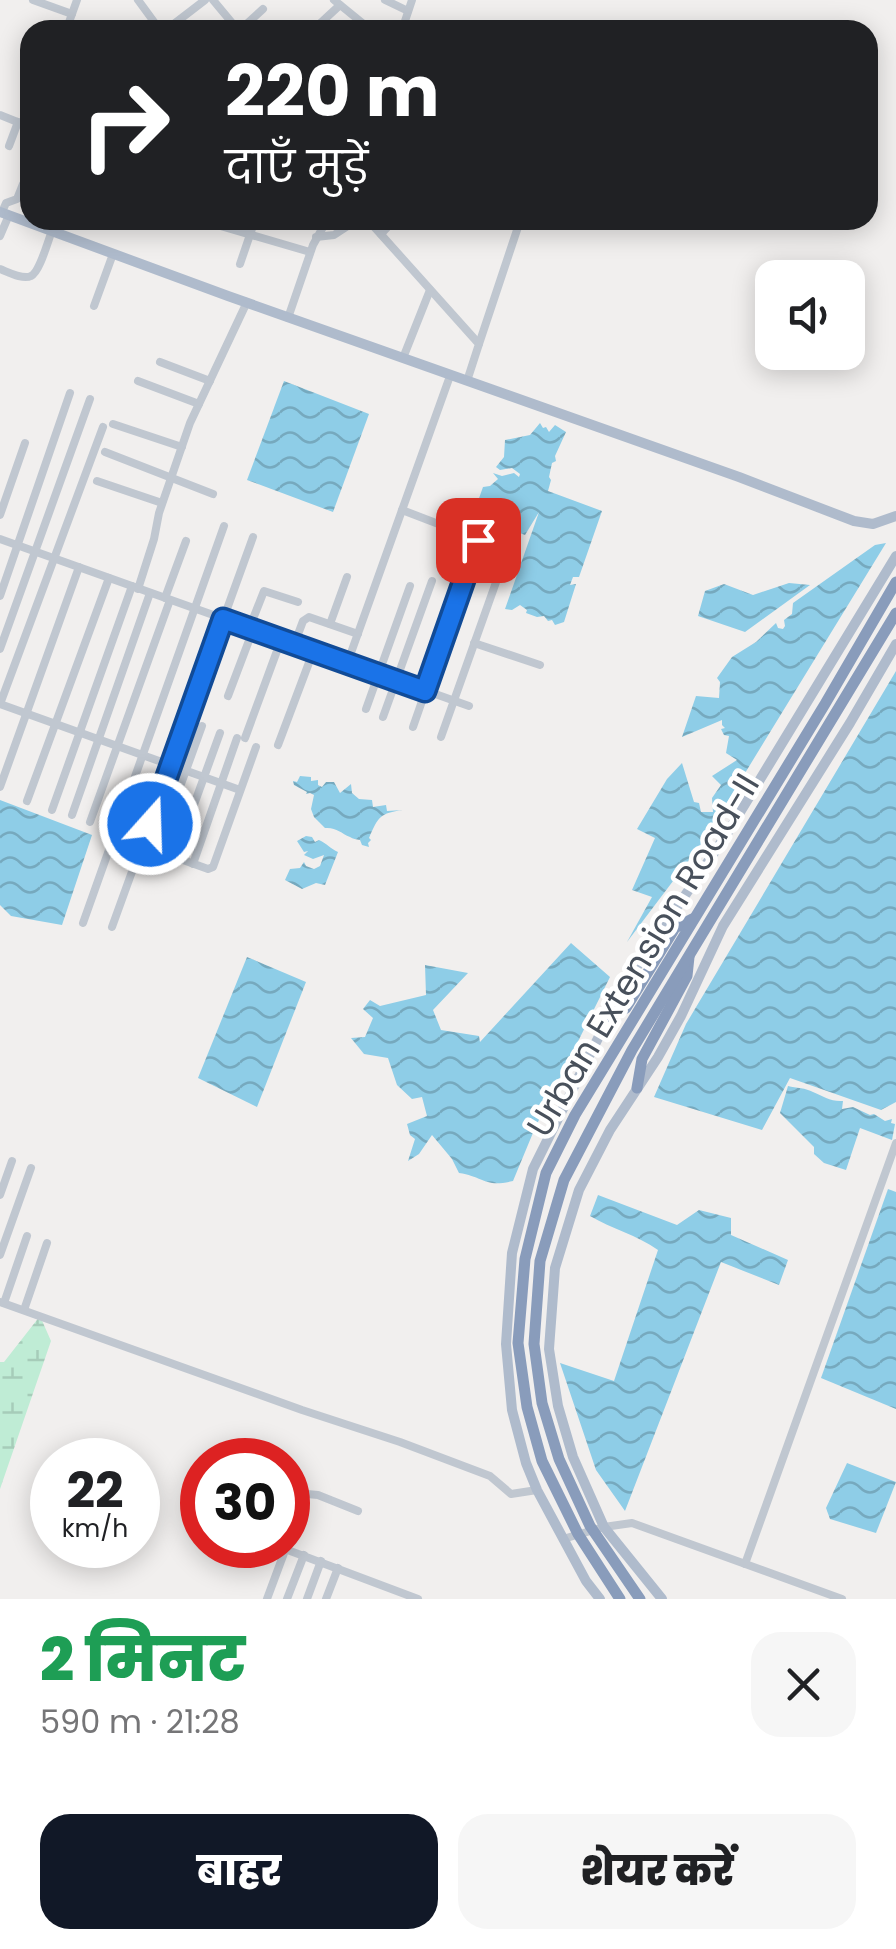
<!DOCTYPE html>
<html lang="hi">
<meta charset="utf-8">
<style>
:root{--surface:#fff;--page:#f6f6f6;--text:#202124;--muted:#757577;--accent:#111827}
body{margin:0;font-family:Poppins,"Noto Sans Devanagari",sans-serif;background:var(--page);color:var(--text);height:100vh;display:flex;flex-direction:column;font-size:38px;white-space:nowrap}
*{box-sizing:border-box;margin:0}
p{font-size:32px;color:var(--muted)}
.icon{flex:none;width:55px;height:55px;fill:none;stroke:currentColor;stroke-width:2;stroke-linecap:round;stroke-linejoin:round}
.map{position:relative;height:1599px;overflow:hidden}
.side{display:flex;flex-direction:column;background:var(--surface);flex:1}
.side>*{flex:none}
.banner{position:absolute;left:20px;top:20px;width:858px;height:210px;border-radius:30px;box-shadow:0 5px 25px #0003;background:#202124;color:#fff;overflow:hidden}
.tools{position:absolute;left:755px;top:260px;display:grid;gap:20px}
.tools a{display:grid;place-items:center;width:110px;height:110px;border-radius:20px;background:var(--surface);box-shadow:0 5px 25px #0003;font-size:50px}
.speed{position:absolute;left:30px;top:1438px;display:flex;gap:20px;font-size:50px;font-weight:700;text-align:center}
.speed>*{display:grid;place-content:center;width:130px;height:130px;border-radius:50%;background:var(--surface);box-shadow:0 5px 25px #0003;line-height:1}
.speed small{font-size:25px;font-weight:400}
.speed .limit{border:15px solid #d22;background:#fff;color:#111}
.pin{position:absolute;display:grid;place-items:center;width:85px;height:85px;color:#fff;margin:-42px;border-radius:20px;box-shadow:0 5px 15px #0006}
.me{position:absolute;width:110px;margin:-55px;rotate:20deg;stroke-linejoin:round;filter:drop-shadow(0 0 8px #0008)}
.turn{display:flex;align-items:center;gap:35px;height:210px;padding:0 40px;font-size:45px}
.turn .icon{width:130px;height:130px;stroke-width:2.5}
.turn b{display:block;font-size:70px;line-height:85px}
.round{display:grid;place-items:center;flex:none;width:105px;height:105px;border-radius:30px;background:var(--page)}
.overview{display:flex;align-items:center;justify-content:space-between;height:170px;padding:0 40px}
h1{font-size:60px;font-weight:800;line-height:75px;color:#1e9e55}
.button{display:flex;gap:20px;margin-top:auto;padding:20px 40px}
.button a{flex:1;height:115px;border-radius:30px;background:var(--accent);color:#fff;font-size:40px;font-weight:800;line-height:115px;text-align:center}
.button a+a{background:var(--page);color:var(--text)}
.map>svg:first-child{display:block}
.wetland{fill:url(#wetland-marsh)}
.water{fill:url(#water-waves)}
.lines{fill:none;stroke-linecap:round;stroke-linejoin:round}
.minor{stroke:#c0c7d0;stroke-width:8}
.major{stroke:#afbbcc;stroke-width:10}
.highway{stroke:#899cbb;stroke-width:11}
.route-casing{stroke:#114b97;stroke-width:25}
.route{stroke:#1a73e8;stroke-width:18}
.labels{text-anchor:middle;stroke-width:9;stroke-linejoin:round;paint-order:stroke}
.street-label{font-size:35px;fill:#48505b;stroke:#fff}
</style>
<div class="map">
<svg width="896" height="1599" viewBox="0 0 896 1599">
<defs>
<pattern id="wetland-marsh" width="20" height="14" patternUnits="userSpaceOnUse" patternTransform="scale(2.5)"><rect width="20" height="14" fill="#bfecd5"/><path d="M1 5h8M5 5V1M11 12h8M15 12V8" fill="none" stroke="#a6ccb9"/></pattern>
<pattern id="water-waves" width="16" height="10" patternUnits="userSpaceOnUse" patternTransform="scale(2.5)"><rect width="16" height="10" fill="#8ecde7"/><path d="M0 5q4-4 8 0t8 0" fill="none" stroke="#76a9be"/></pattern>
</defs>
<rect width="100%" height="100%" fill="#f1efee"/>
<polygon class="wetland" points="40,1316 51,1341 0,1489 0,1362 4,1362"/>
<g class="water">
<polygon points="284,381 369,414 333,512 247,480"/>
<path d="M540 423 543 428 546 427 549 432 555 425 566 432 555 456 556 461 552 463 549 477 551 480 548 491 602 511 579 577H573L570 585 576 584 564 622 555 625 552 620 548 621 544 616 537 617 526 613 527 610 520 605 512 610 505 609 539 512 525 535 512 530 515 520 509 519 497 531C485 527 476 524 475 510L479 507 478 501 483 487 490 486 498 479 493 473 502 476 514 473 519 477 520 474 512 468 500 470 496 467 504 457 505 440 530 435Z"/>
<polygon points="886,543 704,840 627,942 652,897 632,890 655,838 637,829 667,779 682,763 694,802 699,803 701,812 713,812 712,798 721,785 712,776 737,760 726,753 729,736 724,735 721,729 725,728 722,725 722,720 682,737 696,696 719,698 720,682 717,678 732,657 756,642 776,623 778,628 783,629 785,626 784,620 792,614 793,603 875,545"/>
<polygon points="789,583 810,585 745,632 698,616 705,591 724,584 753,595"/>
<polygon points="896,671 896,1102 881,1110 790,1078 762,1130 654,1097 686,1024"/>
<path d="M300 776 311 777V781L318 780V785L322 787 326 782H334L340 793 351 784 352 793 359 799 372 800 373 807 386 805 387 811 403 810C380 813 378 817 369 838L371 840 368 843 369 847 362 845 360 840C356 839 353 839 350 837 341 833 336 827 325 828L314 817 311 809 314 795 310 793 306 794 307 792 294 785 293 781 297 782Z"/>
<polygon points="0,800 92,835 62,925 11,916 0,905"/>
<path d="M306 836 312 837 315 842 319 840C326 843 331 849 338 852L325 885 316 883 302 889 285 880 290 869 300 868 304 862 306 866 314 869 320 866 324 855 313 859 304 855 308 851 304 852 297 841Z"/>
<path d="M571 943 610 977 535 1128 513 1181C484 1188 485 1177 459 1173L452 1159 432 1135 419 1154 408 1161 415 1139 410 1135 407 1124 427 1116 422 1097 412 1099 397 1085 388 1058 364 1054 351 1038 365 1037 373 1018 363 1009 370 1000 380 1006 426 995 425 965 468 973 433 1010 441 1030 479 1036 480 1042Z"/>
<polygon points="247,957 306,982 257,1107 198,1078"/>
<path d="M788 1086C796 1088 806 1088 813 1092 823 1096 831 1102 843 1101L842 1109 853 1107 870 1115 874 1114 885 1121 892 1119 891 1123 895 1124 892 1140 860 1128 846 1170 824 1163 814 1154V1147L780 1113Z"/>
<polygon points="888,1189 896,1192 896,1409 821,1378"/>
<path d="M598 1195 677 1225 699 1210 731 1218V1235L788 1260 779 1285 721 1262 625 1511 596 1470 560 1363 614 1381 658 1250C637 1235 612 1229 590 1216Z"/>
<polygon points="847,1463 896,1482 876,1533 830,1519 826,1508"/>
</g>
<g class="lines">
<g class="minor">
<polyline points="33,0 72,14"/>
<polyline points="138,0 160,30"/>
<polyline points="213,0 238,30"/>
<polyline points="334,0 371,30"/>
<polyline points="385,0 408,11"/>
<polyline points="70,30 68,25 77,0"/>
<polyline points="166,30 205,0"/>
<polyline points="240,30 263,9"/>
<polyline points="313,30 340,5"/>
<polyline points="402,30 412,0"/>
<polyline points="0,115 30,127"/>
<polyline points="9,146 18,122"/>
<polyline points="2,212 6,203 17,199 23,184"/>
<polyline points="200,220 310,252"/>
<polyline points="368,220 479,344 467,381"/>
<polyline points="381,234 394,220"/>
<polyline points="0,236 9,215"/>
<polyline points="316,237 334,235 357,220"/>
<polyline points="240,264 255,220"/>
<path d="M0 269C8 272 23 280 31 276 40 272 48 240 52 231"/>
<polyline points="94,306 113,254"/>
<polyline points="288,318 313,245 327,220"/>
<polyline points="479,344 518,227"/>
<polyline points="403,358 430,290"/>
<polyline points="160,362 210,381"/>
<polyline points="138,381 199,404"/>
<polyline points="113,424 182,447"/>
<polyline points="103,427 0,704 240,790"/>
<polyline points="105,452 213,494"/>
<polyline points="97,481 162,503"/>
<polyline points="402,510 501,548 505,557 441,737"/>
<polyline points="0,515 25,443"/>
<polyline points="0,539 469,706"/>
<polyline points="138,589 154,539 159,513 190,423 247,302"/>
<polyline points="0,596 70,393"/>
<polyline points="165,598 186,541"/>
<polyline points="330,624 347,577"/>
<polyline points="249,629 264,591 298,602"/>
<polyline points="474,643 540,665"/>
<polyline points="294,645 303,621 309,617 358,634"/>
<polyline points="0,649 90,399"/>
<polyline points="347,664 450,376"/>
<polyline points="228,696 253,630"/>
<polyline points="366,709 410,586"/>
<polyline points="383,717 432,581"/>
<polyline points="202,726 160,842 158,848 161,852 208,869 213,867 256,747"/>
<polyline points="413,727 478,540"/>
<polyline points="245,738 281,640"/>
<polyline points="278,745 313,652"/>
<polyline points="0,787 79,567"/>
<polyline points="27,801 109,578"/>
<polyline points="52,810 132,586"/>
<polyline points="72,815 150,593"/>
<polyline points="90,822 170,600"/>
<polyline points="175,857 220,733"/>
<polyline points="193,864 237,738"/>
<polyline points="83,923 224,526"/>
<polyline points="112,927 253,537"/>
<polyline points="0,1195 12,1161"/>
<polyline points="0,1255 31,1168"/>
<polyline points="0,1302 302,1410 400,1442 490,1476 511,1494 537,1490"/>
<polyline points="4,1303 27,1236"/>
<polyline points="24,1310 47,1243"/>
<polyline points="563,1539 604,1527 632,1523 842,1599"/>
<polyline points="288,1543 302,1500 307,1494 318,1495 358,1511"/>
<polyline points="285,1549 418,1599"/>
<polyline points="745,1564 896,1143"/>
<polyline points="267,1599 287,1545"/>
<polyline points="287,1599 304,1555"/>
<polyline points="307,1599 321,1561"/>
<polyline points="326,1599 338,1568"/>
</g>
<g class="major">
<polyline points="0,212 228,296 739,477 854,521 873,524 896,516"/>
<polyline points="600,1599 586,1581 537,1490 526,1463 512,1410 506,1344 512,1253 533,1169 625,984 728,832 896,556"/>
<polyline points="662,1599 604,1527 573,1457 558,1406 549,1349 555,1268 579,1190 610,1130 658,1057 681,1016 723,926 850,723 896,644"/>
</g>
<g class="highway">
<polyline points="610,1016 626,1008 675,928 692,919"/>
<polyline points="637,1088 642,1059 687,976 689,957"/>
<polyline points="620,1599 578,1534 542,1461 527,1407 518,1343 525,1259 546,1173 575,1115 825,704 896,582"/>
<polyline points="640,1599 590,1526 559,1459 542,1403 534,1344 540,1261 564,1180 632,1050 896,613"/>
</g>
</g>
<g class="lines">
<g class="route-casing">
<polyline id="route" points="150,824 223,619 425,691 478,540"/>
</g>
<use href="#route" class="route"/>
</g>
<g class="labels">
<g class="street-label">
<text transform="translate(643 955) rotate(-59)" y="12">Urban Extension Road-II</text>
</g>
</g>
</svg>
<div class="tools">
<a><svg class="icon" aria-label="sound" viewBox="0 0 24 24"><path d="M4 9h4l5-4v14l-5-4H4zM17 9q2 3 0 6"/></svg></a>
</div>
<div class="speed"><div>22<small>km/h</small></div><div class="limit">30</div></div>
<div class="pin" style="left:478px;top:540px;background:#d93025"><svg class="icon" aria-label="arrive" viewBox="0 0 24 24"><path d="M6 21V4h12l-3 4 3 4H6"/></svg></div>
<svg class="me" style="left:150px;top:824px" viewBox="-20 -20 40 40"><circle r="17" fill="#1a73e8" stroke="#fff" stroke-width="3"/><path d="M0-11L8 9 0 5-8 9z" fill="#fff"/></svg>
<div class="banner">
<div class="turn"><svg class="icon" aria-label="right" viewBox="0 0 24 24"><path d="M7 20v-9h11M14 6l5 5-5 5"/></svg><div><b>220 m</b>दाएँ मुड़ें</div></div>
</div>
</div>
<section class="side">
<div class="overview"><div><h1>2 मिनट</h1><p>590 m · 21:28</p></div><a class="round"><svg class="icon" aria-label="close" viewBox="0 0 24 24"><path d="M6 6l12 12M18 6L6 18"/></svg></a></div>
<div class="button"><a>बाहर</a><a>शेयर करें</a></div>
</section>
